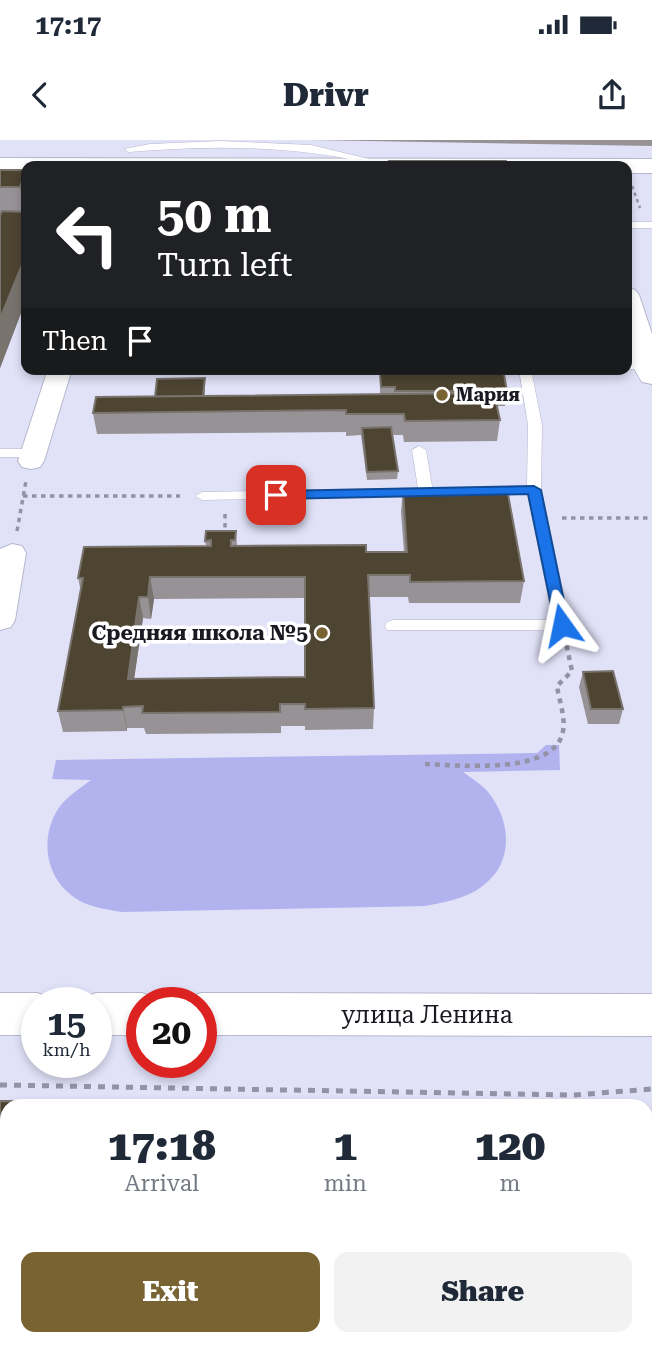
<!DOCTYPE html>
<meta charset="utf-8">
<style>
:root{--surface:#fff;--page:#f2f2f3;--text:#1f2937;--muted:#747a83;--accent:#7a6333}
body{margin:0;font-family:"Roboto Serif",serif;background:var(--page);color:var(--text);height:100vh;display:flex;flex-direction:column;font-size:26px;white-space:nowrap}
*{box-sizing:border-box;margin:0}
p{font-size:23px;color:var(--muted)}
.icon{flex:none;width:38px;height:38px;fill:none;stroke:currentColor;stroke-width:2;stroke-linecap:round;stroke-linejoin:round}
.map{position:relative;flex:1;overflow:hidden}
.side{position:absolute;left:0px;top:959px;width:653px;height:247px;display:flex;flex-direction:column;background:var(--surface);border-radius:21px 21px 0 0;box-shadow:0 4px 10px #0003}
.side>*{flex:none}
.guide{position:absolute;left:21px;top:21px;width:611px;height:214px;border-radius:14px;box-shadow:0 4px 10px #0003;background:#202124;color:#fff;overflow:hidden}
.speed{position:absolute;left:21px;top:847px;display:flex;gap:14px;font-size:35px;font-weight:700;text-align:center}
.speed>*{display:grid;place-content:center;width:91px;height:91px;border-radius:50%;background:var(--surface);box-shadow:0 4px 10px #0003;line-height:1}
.speed small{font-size:18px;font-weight:400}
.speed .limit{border:10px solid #d22;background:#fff;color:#111}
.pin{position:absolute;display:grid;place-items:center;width:60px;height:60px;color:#fff;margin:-30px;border-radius:14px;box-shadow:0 4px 10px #0006}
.me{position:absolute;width:77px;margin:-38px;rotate:348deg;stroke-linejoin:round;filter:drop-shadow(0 0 5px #0008)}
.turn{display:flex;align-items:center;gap:24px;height:147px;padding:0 21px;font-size:32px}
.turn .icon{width:91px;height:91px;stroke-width:2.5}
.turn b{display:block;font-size:49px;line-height:60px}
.then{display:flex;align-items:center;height:66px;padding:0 21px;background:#0003;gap:14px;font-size:26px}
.eta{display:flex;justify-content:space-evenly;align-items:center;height:119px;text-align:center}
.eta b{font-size:42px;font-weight:800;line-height:49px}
.action{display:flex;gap:14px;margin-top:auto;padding:14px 21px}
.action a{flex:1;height:80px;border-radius:14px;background:var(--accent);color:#fff;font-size:28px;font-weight:800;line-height:80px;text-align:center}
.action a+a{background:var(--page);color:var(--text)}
.status{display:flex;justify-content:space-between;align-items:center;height:49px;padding:0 35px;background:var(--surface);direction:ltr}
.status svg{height:19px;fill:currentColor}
header{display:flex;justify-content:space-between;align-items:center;height:91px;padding:0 21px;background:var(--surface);font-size:32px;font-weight:800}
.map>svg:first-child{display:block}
.green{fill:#b2b2ef}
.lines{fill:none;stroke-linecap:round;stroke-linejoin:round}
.service-casing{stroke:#b6b7cd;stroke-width:1}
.minor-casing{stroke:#b6b7cd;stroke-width:2}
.tertiary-casing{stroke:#b6b7cd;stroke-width:2}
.secondary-casing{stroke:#b6b7cd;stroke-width:2}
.primary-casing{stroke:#b6b7cd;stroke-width:2}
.path-far3{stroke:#9393a5;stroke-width:2.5;stroke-dasharray:3.5 3.5;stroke-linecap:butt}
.path-far2{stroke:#9393a5;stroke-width:3.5;stroke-dasharray:4.5 4.5;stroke-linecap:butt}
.path-far1{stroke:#9393a5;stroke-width:4.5;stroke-dasharray:5 5;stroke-linecap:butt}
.path{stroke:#9393a5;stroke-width:5;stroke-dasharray:7 7;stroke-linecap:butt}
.service{fill:#fff;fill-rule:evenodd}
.minor{fill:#fff;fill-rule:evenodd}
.tertiary{fill:#fff;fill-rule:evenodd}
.secondary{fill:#fff;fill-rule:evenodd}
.primary{fill:#fff;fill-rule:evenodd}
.wall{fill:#979295;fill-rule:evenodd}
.shaded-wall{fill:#79736d}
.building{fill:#4d4432;stroke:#79736d;stroke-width:2;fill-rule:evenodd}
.route{fill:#1a73e8;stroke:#114b97;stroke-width:2}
.poi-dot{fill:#7a6333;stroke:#fff;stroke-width:2.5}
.labels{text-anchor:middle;stroke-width:7;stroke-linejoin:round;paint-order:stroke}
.far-poi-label{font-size:18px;font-weight:bold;fill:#191921;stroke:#fff;text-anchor:start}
.poi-label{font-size:21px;font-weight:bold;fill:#191921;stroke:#fff;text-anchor:end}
.near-street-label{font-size:24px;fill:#191921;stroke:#fff}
</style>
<div class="status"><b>17:17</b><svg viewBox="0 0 49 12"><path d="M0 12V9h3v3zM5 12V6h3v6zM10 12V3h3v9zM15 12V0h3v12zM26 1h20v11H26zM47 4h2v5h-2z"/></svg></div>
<header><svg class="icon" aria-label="back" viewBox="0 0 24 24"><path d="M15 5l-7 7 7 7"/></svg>Drivr<svg class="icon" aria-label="share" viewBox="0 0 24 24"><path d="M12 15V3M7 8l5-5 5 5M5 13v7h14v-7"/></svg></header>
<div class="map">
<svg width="652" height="1205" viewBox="0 0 652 1205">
<rect width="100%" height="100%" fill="#e1e1f8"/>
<path class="green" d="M546 605H559L560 630 463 632C471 638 481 644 488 652 510 679 515 720 485 744 469 758 446 762 425 766L122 772C110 770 96 768 84 763 48 746 37 703 58 669 66 657 79 649 91 640L52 639 56 620 537 613Z"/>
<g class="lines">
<g class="service-casing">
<g id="service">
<path d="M220 1 311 5 390 24 382 26C298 5 215 5 129 12L124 9 150 4Z"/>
<rect x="626" y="82" width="26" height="6"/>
<rect x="626" y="221" width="26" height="8"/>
<polygon points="519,229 531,229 542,285 541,350 570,485 562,490 387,490 385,486 387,482 393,480 553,480 528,354 485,355 478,351 485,347 527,346 528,285"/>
<polygon points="419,306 426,310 433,352 426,356 202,360 195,356 202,352 418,348 412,310"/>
<polygon points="0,309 34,309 41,313 34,317 0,317"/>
<rect x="0" y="1154" width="7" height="24"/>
<polygon points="21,1199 47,1199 46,1205 20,1205"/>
<polygon points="435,1199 461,1199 463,1205 437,1205"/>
</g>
</g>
<g class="minor-casing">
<g id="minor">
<polygon points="48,229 72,229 44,321 40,327 31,329 22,327 18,321"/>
<polygon points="12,404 22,406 26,413 15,480 11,487 0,490 0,409"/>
</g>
</g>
<g class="tertiary-casing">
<path id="tertiary" d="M626 147 635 150 639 155 652 194V244L642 242C623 215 626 179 626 147Z"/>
</g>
<g class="secondary-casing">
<g id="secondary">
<polygon points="0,853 37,853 53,859 55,863 37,863 37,895 0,895"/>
<polygon points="96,853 142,853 158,859 160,863 142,863 142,895 96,895 96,863 78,863 80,859"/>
<polygon points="201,853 652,854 652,896 201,895 201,863 183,863 185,859"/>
</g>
</g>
<g class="primary-casing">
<polygon id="primary" points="0,18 652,19 652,33 626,33 626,26 26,26 26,32 0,32"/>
</g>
<polyline class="path-far3" points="632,46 640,68"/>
<g class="path-far2">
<polyline points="23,356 180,356"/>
<polyline points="225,374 225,396"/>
<polyline points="562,378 652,378"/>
<polyline points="17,391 26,341"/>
</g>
<path class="path-far1" d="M425 624C458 625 550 635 562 595 567 580 559 561 557 546L572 531 566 503"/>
<polyline class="path" points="0,945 574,955 652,949"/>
<use href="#service" class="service"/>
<use href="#minor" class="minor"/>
<use href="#tertiary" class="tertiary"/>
<use href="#secondary" class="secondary"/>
<use href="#primary" class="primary"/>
</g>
<g class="wall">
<polygon points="312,0 652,0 652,6"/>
<polygon points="0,30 26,30 26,160 0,228"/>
<polygon points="393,229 503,229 507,251 505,266 497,266 500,280 497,301 404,302 403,295 392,295 398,331 397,339 367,340 361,295 346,296 346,292 97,294 93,273 205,246 205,256 380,254 380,233 393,233"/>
<path d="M403 350 524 441 520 463H409L408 457H369L374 568 373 589 305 590V586H281V593L146 594 144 588H127V591L63 592 58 571 81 452 78 438 206 406 205 401 236 391 237 406 366 412H404L401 372ZM305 458V537L134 539 143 478 151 479 154 459Z"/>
<polygon points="583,532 623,569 619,584 588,584 579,547"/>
<polygon points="0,961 7,966 7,1076 0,1076"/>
<rect x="646" y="1055" width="6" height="121"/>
</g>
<g class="shaded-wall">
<polygon points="26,30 26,76 20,47"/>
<polygon points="26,115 26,160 0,228 0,179"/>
<polygon points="150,437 154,459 151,479 148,457"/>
<polygon points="139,457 143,478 131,560 128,539"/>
<polygon points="123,567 127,588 127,591 123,570"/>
</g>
<g class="building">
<polygon points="389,21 506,21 508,26 390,26"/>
<rect x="240" y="22" width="113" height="4"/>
<polygon points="0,30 26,30 20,47 0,47"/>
<polygon points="2,71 26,72 26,115 0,179 0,76"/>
<polygon points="393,229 503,229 507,251 395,251 395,247 381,247 380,233 394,233"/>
<polygon points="205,238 203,256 155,257 157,239"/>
<polygon points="494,253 500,280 405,281 404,274 346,274 346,270 93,273 96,257"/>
<polygon points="391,287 398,331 367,332 362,288"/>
<path d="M507 349 524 441 410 442V435H368L374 568 305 569V564H280V572L142 573 143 566 123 567V570L58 571 83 438H78L84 407 211 406V400L205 401 206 391H236L235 400H231V406L366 405V412H407L403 350ZM150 437H305V537L128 539 139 457H148Z"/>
<polygon points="613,531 623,569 591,569 583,532"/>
<polygon points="0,961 513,962 513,966 7,966 7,1053 0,1053"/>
<rect x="646" y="1055" width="6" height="101"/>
</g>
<polygon class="route" points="534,346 541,350 569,485 562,490 555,485 528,354 276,359 270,355 276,351"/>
<g class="poi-dot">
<circle cx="442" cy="255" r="7"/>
<circle cx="322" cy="493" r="7"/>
</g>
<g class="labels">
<g class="far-poi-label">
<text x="456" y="261">Мария</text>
</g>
<g class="poi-label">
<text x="308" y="500">Средняя школа №5</text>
</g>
<g class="near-street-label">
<text x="427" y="883">улица Ленина</text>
</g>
</g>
</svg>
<div class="speed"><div>15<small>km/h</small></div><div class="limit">20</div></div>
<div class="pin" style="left:276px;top:355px;background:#d93025"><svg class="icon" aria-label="arrive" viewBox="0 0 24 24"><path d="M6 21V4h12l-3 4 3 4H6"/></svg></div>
<svg class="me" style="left:562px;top:485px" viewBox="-20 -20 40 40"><path d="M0-17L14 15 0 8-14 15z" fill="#1a73e8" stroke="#fff" stroke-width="4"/></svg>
<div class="guide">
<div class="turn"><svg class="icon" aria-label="left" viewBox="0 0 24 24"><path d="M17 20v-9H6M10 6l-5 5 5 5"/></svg><div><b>50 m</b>Turn left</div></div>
<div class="then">Then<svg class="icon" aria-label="arrive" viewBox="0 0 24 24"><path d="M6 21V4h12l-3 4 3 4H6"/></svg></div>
</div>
<section class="side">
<div class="eta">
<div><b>17:18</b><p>Arrival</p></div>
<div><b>1</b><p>min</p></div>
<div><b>120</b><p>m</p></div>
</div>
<div class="action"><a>Exit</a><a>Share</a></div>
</section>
</div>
